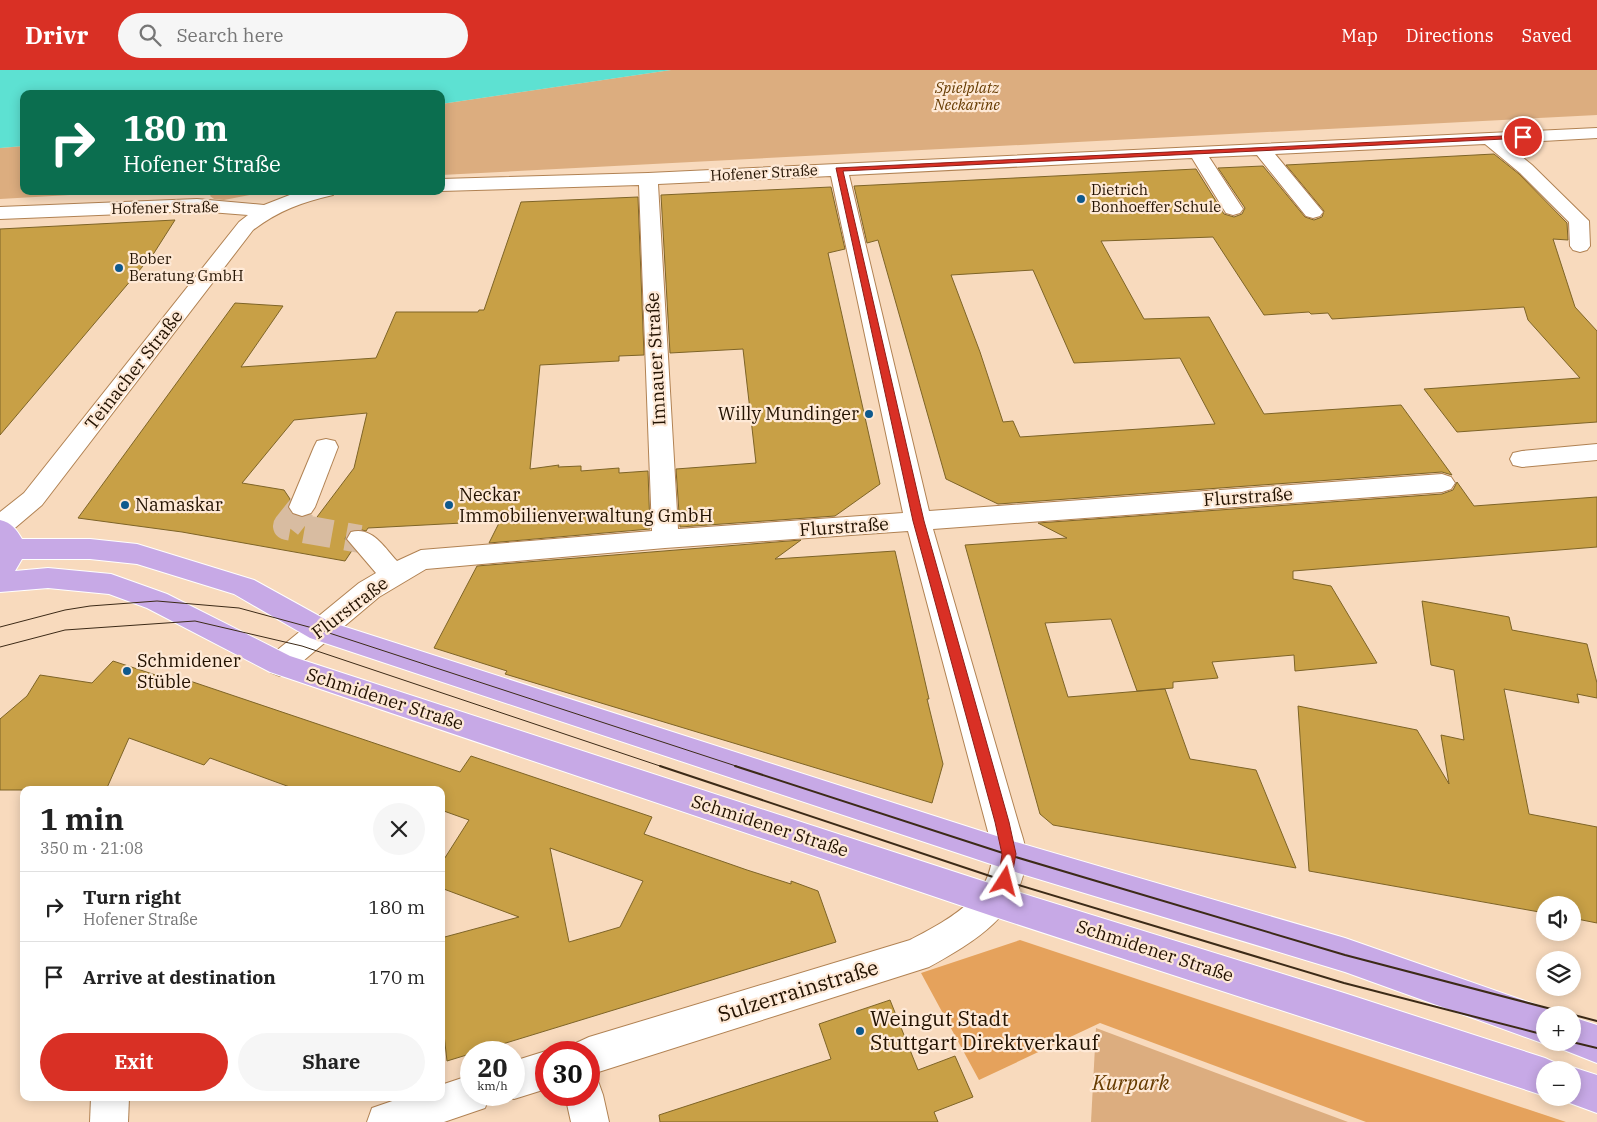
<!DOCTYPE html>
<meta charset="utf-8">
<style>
:root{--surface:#fff;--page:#f6f6f6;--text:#222;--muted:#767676;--line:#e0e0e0;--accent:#d93025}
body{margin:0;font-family:"IBM Plex Serif",serif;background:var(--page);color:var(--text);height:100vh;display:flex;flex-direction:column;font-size:19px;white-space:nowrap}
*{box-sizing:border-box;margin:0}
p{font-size:16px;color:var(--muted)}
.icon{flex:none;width:28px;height:28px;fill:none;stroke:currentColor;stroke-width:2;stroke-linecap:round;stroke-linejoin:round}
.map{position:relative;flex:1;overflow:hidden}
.drawer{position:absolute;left:20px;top:716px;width:425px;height:315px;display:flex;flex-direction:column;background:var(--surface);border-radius:10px;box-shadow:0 2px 12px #0003}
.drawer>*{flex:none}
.hud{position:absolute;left:20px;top:20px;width:425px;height:105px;border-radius:10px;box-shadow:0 2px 12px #0003;background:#0b6e4f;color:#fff;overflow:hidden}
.buttons{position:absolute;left:1536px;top:826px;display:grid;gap:10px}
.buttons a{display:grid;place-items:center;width:45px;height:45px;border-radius:50%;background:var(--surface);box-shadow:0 2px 12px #0003;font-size:25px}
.speed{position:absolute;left:460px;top:971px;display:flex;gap:10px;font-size:25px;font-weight:700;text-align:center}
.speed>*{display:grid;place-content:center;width:65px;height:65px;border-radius:50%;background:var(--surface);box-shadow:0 2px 12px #0003;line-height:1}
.speed small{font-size:12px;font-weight:400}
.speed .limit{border:8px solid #d22;background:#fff;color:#111}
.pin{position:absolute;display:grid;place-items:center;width:42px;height:42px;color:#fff;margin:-21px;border:2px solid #fff;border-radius:50%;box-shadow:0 1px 5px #0007}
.me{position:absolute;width:55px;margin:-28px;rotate:9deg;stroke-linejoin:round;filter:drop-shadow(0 0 4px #0008)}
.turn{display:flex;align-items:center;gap:18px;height:105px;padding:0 20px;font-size:22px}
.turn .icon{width:65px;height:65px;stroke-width:2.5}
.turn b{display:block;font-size:35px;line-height:42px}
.round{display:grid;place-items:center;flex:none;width:52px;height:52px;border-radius:26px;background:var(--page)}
.head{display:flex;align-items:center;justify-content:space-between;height:85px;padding:0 20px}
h1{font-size:30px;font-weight:800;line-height:38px}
.action{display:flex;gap:10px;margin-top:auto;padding:10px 20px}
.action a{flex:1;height:58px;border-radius:30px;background:var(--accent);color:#fff;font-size:20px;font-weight:800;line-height:58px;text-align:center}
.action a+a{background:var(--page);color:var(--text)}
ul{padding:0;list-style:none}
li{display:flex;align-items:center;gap:15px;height:70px;padding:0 20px;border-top:1px solid var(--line)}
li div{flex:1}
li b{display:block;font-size:19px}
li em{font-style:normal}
header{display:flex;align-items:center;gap:30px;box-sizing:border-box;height:70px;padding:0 25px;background:var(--accent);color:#fff}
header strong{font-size:24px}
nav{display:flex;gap:28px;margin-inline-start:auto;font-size:18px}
.search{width:350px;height:45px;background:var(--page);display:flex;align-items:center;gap:12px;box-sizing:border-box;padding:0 18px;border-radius:28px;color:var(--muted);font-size:19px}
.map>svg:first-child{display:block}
.green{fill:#dcad7f}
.forest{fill:#e5a25c}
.water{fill:#5de1d2}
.building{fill:#c8a046;stroke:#7e6427;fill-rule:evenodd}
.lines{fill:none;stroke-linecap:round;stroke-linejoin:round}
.minor-tunnel{stroke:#d8bca1;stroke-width:28;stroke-dasharray:28 14;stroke-linecap:butt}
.minor-casing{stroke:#b18253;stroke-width:2}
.major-casing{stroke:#fff;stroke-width:2}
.minor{fill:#fff;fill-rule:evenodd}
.major{fill:#c7a9e6;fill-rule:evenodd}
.tram-far1{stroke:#3c2a17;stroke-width:1}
.tram{stroke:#3c2a17;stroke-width:2}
.route{fill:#d93025;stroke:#8d1f18}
.poi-dot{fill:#0e598d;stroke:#fee9d6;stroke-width:2}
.labels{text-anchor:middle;stroke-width:4.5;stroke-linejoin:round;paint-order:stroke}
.far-park-label{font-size:15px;font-style:italic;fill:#663b01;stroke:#fee9d6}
.far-street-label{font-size:15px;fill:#231201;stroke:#fee9d6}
.far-poi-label{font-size:15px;fill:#231201;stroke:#fee9d6;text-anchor:start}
.street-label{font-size:18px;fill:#231201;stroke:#fee9d6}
.poi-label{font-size:18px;fill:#231201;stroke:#fee9d6;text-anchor:start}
.near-street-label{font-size:21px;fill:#231201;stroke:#fee9d6}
.near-poi-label{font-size:21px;fill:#231201;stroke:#fee9d6;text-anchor:start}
.near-park-label{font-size:21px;font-style:italic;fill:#663b01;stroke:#fee9d6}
</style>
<header>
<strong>Drivr</strong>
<div class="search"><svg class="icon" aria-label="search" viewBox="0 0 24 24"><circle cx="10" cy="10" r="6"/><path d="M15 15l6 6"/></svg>Search here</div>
<nav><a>Map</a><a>Directions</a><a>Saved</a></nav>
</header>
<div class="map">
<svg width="1597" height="1052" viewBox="0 0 1597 1052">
<rect width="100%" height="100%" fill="#f8dabd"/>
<g class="green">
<polygon points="671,0 1597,0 1597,45 441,105 441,34"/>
<polygon points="24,76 24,121 140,121 0,129 0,78"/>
<polygon points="213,121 271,121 224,130 214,129 210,126"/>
<polygon points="1096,958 1348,1052 1091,1052"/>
</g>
<polygon class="forest" points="1020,870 1566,1052 1366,1052 1100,953 979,1010 921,903"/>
<polygon class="water" points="0,0 671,0 441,34 441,24 24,24 24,76 0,78"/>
<g class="building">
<path d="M1494 84 1519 104 1567 153 1568 170 1553 169 1575 237 1597 261V352L1457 362 1424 319 1580 308 1528 250 1524 237 1332 249 1328 243 1311 244 1309 242 1264 245 1213 167 1101 171 1144 249 1209 247 1264 344 1401 335 1452 405 1442 402 998 434 946 409 878 170 867 173 854 116 1196 99 1224 144 1234 147 1242 144 1245 138 1218 98 1263 96 1305 147 1314 150 1322 147 1324 141 1286 95ZM1033 200 1074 293 1180 288 1215 354 1020 367 1013 351 1003 352 980 282 951 205Z"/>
<polygon points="831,117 845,179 828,183 880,414 835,446 680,457 676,399 756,393 743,279 670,283 661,125"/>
<path d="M638 127 644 285 619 286V291L540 295 530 399 559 395 558 397 581 396V401L619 398V403L648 401 650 459 489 473 500 451 368 458 366 461 358 459 349 461 345 469 353 479 345 491 182 462 78 448 235 233 283 236 241 297 376 288 396 242H478L479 240H484L521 132ZM367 343 354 398 308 459 301 448 292 445 287 438 290 429 284 420 242 413 294 350Z"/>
<polygon points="175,150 154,183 0,365 0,159"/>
<polygon points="1457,412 1474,436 1597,427 1597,477 1293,501 1293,509 1331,516 1377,593 1295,601 1294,585 1212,592 1218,608 1173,612 1173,618 1137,621 1111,549 1045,553 1068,627 1165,619 1190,689 1256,700 1296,798 1053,755 1040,744 965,475 1067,468 1038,453 1442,424 1453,420"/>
<polygon points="801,470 775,489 895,481 929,629 927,629 943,694 932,733 505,604 507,601 434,578 477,496"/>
<polygon points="1422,531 1509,547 1512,560 1587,574 1597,613 1597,628 1577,624 1579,633 1504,619 1529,744 1597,757 1597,853 1572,848 1572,835 1545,835 1545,843 1309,801 1298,636 1417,660 1449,714 1441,665 1464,670 1454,600 1431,595"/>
<path d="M113 591 180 613 184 609 460 702 471 686 652 747 644 764 747 800 791 814V811L818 821 836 872 447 991 441 938V868L519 847 441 818V794L469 750 441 740V720H298L210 688 204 695 129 668 106 720H0V649L27 626 40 605 92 613ZM550 778 643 811 620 857 569 872Z"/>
<polygon points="890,930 918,1000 955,986 973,1027 934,1042 938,1052 660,1052 659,1045 831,989 819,954"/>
</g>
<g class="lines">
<polyline class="minor-tunnel" points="302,437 287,456 360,469"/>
<g class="minor-casing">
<g id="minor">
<path d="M1597 58V68L1505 73 1532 95 1589 151 1590 176 1587 180 1580 182 1573 180 1570 176 1569 152 1520 103 1485 74 1275 84 1323 142 1320 146 1313 148 1306 146 1257 85 1209 87 1243 139 1240 143 1233 145 1226 143 1192 88 849 105 929 441 1442 404 1451 407 1455 413 1451 419 1442 422 933 459 1018 752C1021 763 1026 775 1026 786 1023 844 974 872 929 897L589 1005V982H572L576 973 589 967 910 870C948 850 1000 824 991 773L908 461 665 478 426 499 379 527 290 602 280 606 270 602 266 594 270 586 359 513 376 503 347 469 351 462C372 456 384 477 397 491L421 480 652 461 639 115 441 121V109L648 103ZM831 106 903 443 678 459 658 114Z"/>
<path d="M300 121H335L333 125C302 132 278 141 253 160L42 435 9 463 0 465V442L24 423 239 152 248 145 197 141 0 149V137L197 129 264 135Z"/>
<polygon points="326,369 335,371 338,377 315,437 311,443 302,446 293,443 289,437 314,377 317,371"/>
<polygon points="1597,374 1597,390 1522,397 1513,395 1510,389 1513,383 1522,381"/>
<polygon points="546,981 549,982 546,982 546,1019 514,1029 504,1025 514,1025 514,991"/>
<polygon points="471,1005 471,1025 490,1025 485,1038 444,1052 367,1052 372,1038 401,1028 441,1028 441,1015"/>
<polygon points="589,1008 598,1011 603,1025 609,1052 571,1052 565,1025 589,1025"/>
<polygon points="91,1028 129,1028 128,1052 90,1052"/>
</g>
</g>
<g class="major-casing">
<g id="major">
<path d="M0 450C12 453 16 459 22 469H90L137 474 254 510 330 552 1009 770 1345 868 1545 938 1559 945H1545V972H1550L1545 974 1345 902 1009 800 310 568 234 524 137 494 90 489H22L15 501 48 498 111 504 167 524 290 586 995 815 1344 923 1545 988 1558 994 1561 1000H1545V1026L995 847 270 602 147 538 109 524 48 518 0 522Z"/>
<polygon points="1572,947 1597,955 1597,993 1559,978 1557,972 1572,972"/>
<polygon points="1572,997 1597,1005 1597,1043 1559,1029 1558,1028 1572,1028 1572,1000 1565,1000"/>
</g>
</g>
<use href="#minor" class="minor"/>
<use href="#major" class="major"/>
<g class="tram-far1">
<polyline points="0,557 65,540 90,536 157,531 239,538 320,560 739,697"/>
<polyline points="0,577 65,560 195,551 302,576 663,697"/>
</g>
<g class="tram">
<polyline points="660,696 1005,811 1344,913 1545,965"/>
<polyline points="735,696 1009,785 1345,885 1597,951"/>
<polyline points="1572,972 1597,978"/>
</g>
</g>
<polygon class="route" points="1523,65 1525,65 1525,68 843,101 924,451 1009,752 1016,784 1010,815 1005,817 1000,815 998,811 1002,784 995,752 913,451 836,98"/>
<g class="poi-dot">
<circle cx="1081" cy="129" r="5"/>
<circle cx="119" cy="198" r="5"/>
<circle cx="869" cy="344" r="5"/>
<circle cx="125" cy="435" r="5"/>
<circle cx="449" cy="435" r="5"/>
<circle cx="127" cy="601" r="5"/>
<circle cx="860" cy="961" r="5"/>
</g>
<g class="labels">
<g class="far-park-label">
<text x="967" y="23">Spielplatz<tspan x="967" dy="17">Neckarine</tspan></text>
</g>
<g class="far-street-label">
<text transform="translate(764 103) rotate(-3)" y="5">Hofener Straße</text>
<text transform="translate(165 138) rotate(-1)" y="5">Hofener Straße</text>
</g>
<g class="far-poi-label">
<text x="1091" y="125">Dietrich<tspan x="1091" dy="17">Bonhoeffer Schule</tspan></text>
<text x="129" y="194">Bober<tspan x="129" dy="17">Beratung GmbH</tspan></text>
</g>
<g class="street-label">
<text transform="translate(656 289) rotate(-93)" y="6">Imnauer Straße</text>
<text transform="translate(134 300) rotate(-52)" y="6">Teinacher Straße</text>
<text transform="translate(1248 427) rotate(-4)" y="6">Flurstraße</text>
<text transform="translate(844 457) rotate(-4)" y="6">Flurstraße</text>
<text transform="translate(350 538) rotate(-37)" y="6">Flurstraße</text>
<text transform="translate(385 629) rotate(18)" y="6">Schmidener Straße</text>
<text transform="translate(770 756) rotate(18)" y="6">Schmidener Straße</text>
<text transform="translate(1155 881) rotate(18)" y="6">Schmidener Straße</text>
</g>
<g class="poi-label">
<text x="859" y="350" text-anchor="end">Willy Mundinger</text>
<text x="459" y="431">Neckar<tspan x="459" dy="21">Immobilienverwaltung GmbH</tspan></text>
<text x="135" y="441">Namaskar</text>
<text x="137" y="597">Schmidener<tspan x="137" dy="21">Stüble</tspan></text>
</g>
<g class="near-street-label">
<text transform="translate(798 921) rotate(-17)" y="7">Sulzerrainstraße</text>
</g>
<g class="near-poi-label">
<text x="870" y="956">Weingut Stadt<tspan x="870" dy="24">Stuttgart Direktverkauf</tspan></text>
</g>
<g class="near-park-label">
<text x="1131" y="1020">Kurpark</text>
</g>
</g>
</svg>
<div class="buttons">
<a><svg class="icon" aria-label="sound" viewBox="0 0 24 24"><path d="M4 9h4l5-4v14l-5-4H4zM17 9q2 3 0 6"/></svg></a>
<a><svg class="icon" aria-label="layers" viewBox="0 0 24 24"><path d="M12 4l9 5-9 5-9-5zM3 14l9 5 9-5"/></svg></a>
<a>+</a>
<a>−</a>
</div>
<div class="speed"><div>20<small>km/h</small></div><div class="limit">30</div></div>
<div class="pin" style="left:1523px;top:67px;background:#d93025"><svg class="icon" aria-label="arrive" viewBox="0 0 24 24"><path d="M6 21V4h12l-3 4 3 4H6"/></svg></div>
<svg class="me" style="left:1005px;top:811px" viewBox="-20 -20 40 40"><path d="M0-17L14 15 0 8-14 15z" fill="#d93025" stroke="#fff" stroke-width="4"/></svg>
<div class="hud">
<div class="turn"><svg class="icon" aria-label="right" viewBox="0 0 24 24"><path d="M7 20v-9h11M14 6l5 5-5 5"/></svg><div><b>180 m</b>Hofener Straße</div></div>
</div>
<section class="drawer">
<div class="head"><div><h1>1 min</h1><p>350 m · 21:08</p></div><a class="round"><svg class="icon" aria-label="close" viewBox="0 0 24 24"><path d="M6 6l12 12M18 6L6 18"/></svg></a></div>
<ul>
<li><svg class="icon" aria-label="right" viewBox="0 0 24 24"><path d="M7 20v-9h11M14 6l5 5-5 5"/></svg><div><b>Turn right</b><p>Hofener Straße</p></div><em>180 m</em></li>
<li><svg class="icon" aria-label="arrive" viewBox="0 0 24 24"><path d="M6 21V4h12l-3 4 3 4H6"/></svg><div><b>Arrive at destination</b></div><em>170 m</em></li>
</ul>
<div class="action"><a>Exit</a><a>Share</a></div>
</section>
</div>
